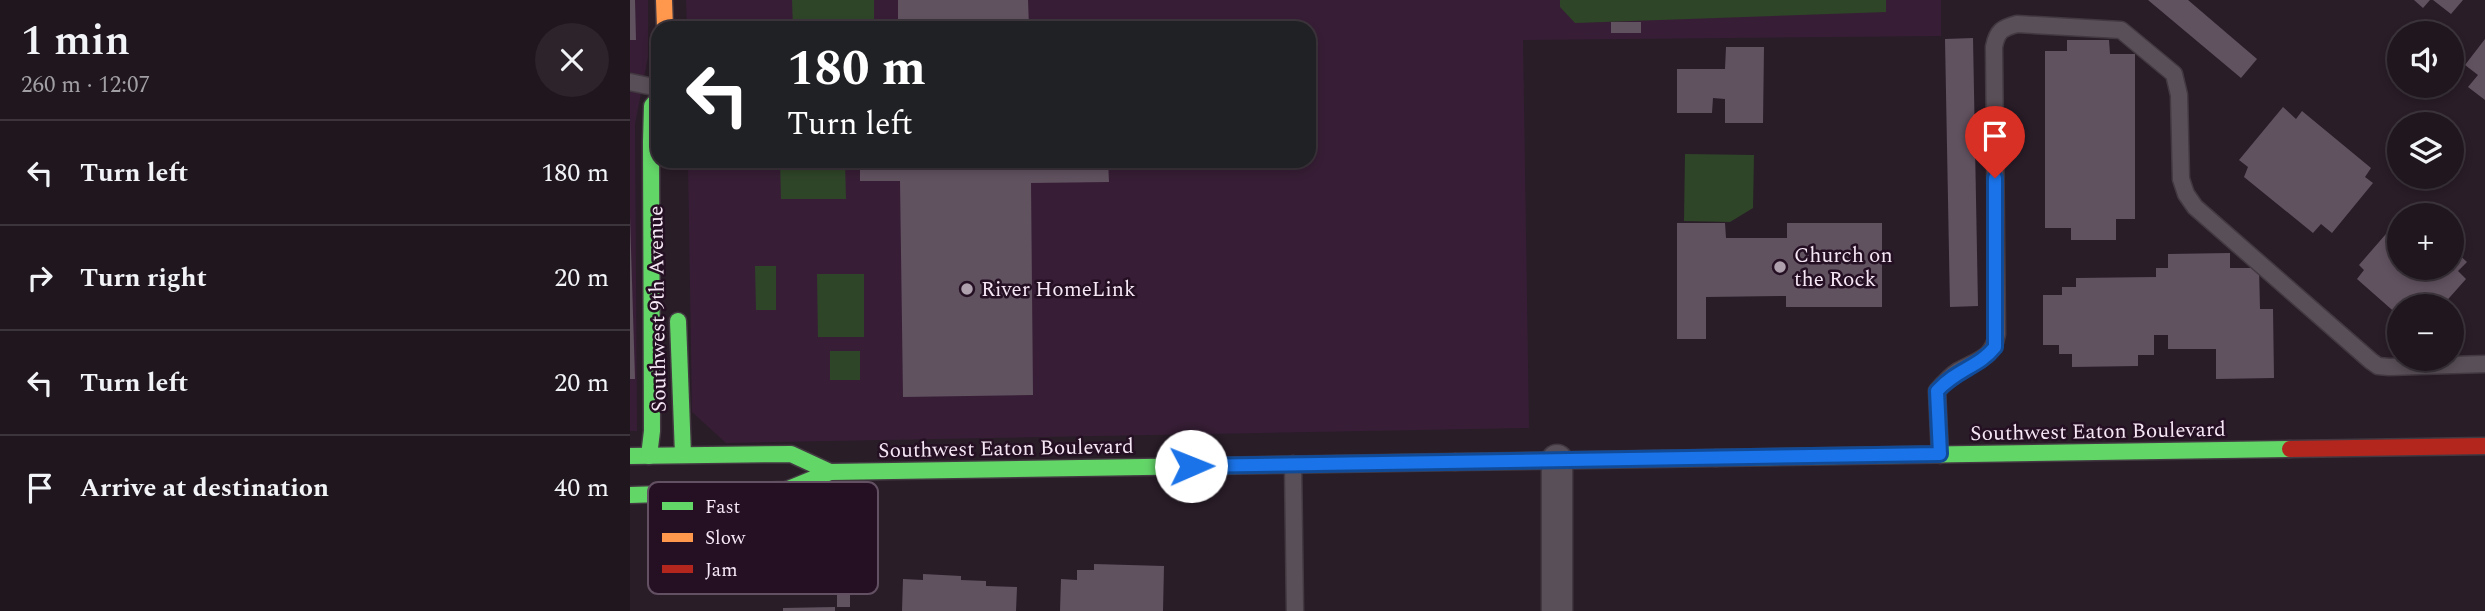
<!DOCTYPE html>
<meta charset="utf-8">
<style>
:root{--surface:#1f161e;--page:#2c232b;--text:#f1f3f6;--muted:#a19fa4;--line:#3c353c}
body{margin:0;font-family:Spectral,serif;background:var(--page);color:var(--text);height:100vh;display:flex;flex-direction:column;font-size:26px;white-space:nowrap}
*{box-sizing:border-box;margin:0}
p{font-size:23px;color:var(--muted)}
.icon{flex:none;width:38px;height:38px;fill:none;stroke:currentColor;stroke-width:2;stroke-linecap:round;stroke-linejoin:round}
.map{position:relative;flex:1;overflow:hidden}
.panel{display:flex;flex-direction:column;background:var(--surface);width:630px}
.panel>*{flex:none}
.banner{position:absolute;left:21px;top:21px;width:665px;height:147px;border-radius:21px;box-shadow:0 4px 10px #0003,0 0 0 2px var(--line);background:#202124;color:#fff;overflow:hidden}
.buttons{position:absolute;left:1757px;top:21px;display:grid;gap:14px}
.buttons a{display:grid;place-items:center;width:77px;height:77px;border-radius:50%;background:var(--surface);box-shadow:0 4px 10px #0003,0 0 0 2px var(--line);font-size:35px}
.pin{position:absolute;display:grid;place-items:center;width:60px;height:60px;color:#fff;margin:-72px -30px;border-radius:50% 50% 50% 0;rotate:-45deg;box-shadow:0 0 7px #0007}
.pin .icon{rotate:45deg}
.me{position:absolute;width:77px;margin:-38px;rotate:89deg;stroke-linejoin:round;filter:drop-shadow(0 0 5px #0008)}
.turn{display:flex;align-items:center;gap:24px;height:147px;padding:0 21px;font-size:32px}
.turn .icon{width:91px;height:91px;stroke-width:2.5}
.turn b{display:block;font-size:49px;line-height:60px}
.round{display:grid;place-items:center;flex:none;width:74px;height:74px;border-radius:37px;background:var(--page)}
.summary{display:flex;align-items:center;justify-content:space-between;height:119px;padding:0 21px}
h1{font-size:42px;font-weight:600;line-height:52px}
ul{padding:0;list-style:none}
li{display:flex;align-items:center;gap:21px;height:105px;padding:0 21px;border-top:2px solid var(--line)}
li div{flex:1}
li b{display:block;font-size:26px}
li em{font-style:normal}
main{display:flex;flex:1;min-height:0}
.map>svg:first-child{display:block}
.built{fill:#371e36}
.green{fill:#2f4528}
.building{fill:#615260}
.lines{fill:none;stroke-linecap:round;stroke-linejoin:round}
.lane-casing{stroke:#423941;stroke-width:19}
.street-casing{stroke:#423941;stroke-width:33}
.fast-casing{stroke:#423941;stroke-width:19}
.slow-casing{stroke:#423941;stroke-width:19}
.jam-casing{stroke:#423941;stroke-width:19}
.lane{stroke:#594f58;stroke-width:16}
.street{stroke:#594f58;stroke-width:30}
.fast{stroke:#63d668;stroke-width:16}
.slow{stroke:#ff974d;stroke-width:16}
.jam{stroke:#b3261e;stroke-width:16}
.route-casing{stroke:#114b97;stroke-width:18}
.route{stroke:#1a73e8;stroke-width:12}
.poi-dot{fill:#aea0ad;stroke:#240f23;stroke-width:2.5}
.labels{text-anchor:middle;stroke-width:5;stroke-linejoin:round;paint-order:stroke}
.poi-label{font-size:21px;fill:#f6e7f5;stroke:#240f23;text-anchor:start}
.street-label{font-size:21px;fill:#f6e7f5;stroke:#240f23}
.key{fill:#240f23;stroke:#635062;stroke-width:2}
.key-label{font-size:19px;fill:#f6e7f5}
</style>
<main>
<section class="panel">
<div class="summary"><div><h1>1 min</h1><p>260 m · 12:07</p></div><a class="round"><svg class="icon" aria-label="close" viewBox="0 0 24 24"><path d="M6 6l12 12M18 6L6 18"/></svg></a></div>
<ul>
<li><svg class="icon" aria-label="left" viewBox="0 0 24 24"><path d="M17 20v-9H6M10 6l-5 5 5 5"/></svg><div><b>Turn left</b></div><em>180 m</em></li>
<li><svg class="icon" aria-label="right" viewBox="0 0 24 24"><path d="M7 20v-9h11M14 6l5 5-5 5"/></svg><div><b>Turn right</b></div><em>20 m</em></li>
<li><svg class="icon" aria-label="left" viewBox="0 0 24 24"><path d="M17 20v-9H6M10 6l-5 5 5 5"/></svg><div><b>Turn left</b></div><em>20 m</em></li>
<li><svg class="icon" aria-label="arrive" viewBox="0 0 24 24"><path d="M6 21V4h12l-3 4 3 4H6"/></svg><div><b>Arrive at destination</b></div><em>40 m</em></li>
</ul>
</section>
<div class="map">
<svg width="1855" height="611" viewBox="0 0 1855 611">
<rect width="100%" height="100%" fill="#291d28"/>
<g class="built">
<polygon points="0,0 18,0 18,57 5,124 7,431 0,431"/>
<polygon points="56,0 1311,0 1311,36 893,40 899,428 96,443 62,412 58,161 679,161 679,28 57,28"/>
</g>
<g class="green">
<polygon points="162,0 244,0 244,28 163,28"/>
<polygon points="930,0 1256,0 1256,12 945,23 930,7"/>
<polygon points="1055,154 1124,155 1123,208 1100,222 1054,221"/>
<polygon points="150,161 215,161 216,199 151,199"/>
<polygon points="125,266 146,266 146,310 126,310"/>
<polygon points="187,274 234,274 234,337 188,337"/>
<rect x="200" y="351" width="30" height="29"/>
</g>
<g class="building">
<polygon points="0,0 5,0 6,40 0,40"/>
<polygon points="268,0 398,0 399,28 268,28"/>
<polygon points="1518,0 1558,0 1627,59 1611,78"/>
<polygon points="1784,0 1800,0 1793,8"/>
<polygon points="1803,0 1833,0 1821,14"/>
<rect x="981" y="22" width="30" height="11"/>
<polygon points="1343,38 1348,306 1320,307 1315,39"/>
<polygon points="1855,39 1855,100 1838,87 1848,75 1835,65"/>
<polygon points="1437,40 1479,40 1480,54 1505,54 1505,219 1486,219 1486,240 1441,240 1441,228 1415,228 1415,51 1437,51"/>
<polygon points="1096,47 1134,47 1133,123 1095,123 1095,99 1083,98 1082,113 1047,113 1047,69 1095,69"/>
<polygon points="1653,107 1666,119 1672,111 1741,168 1735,177 1743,183 1702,233 1691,224 1683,233 1614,177 1618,167 1609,160"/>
<polygon points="230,161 478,161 479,182 401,183 403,395 273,397 270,181 230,181"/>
<polygon points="1778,208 1786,215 1772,215"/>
<polygon points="0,217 5,379 0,379"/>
<polygon points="1769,219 1769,268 1822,268 1822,236 1833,245 1826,252 1837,262 1828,271 1836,279 1812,306 1803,299 1797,306 1786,303 1783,306 1769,306 1769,316 1727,279 1734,270 1729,265"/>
<polygon points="1047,223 1095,223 1096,238 1157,238 1157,223 1252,223 1252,307 1156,307 1156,296 1076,297 1076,339 1047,339"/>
<polygon points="1600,253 1600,268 1629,268 1630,309 1643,309 1644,378 1586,379 1586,349 1538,349 1538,335 1524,335 1524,355 1508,355 1508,366 1442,367 1442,354 1429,354 1429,345 1413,345 1413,295 1432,295 1432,287 1446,287 1446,278 1526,277 1526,268 1538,268 1538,254"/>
<polygon points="464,564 534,566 533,611 430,611 431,579 447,580 447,570 464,570"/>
<polygon points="293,574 331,576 331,580 356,581 356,586 387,587 386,611 272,611 273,579 293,580"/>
<rect x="207" y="586" width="13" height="21"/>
<polygon points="205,607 205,611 153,611 153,608"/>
</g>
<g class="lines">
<g class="lane-casing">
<g id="lane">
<polyline points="0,82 28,88"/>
<path d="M1310 455 1307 391C1313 384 1320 376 1328 371 1347 360 1363 359 1367 334L1364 47C1367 31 1372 28 1387 24L1491 30 1544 74 1549 95 1551 179 1556 194 1565 207 1741 361 1748 366 1759 367 1855 364"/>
<polyline points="663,464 665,611"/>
</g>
</g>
<g class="street-casing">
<polyline id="street" points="927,460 927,611"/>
</g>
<g class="fast-casing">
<g id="fast">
<polyline points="48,321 53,455"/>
<polyline points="0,456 161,454 200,472"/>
<polyline points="19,456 22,431 21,142 22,106 28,99"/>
<polyline points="1086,458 1660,449"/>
<polyline points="0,495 156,490 200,472 825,462"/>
</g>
</g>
<g class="slow-casing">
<polyline id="slow" points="34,0 35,28"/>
</g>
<g class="jam-casing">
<g id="jam">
<polyline points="1660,449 1855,446"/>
<polyline points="825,462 1086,458"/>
</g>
</g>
<use href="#lane" class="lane"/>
<use href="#street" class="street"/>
<use href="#fast" class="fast"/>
<use href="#slow" class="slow"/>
<use href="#jam" class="jam"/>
</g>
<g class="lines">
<g class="route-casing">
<path id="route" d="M561 466 1310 454 1307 391C1327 369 1349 367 1365 347V178"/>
</g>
<use href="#route" class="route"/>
</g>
<g class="poi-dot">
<circle cx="1150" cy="267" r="7"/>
<circle cx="337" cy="289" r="7"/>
</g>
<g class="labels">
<g class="poi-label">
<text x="1164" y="262">Church on<tspan x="1164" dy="24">the Rock</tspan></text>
<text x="351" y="296">River HomeLink</text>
</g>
<g class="street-label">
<text transform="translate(27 309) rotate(-91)" y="7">Southwest 9th Avenue</text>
<text transform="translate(1468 431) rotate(-1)" y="7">Southwest Eaton Boulevard</text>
<text transform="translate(376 448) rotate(-1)" y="7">Southwest Eaton Boulevard</text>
</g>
</g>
<rect x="18" y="482" width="230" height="112" rx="10" class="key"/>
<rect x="32" y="502" width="31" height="8" fill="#63d668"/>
<rect x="32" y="533" width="31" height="9" fill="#ff974d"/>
<rect x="32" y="565" width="31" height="8" fill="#b3261e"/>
<g class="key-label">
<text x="75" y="513">Fast</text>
<text x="75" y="544">Slow</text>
<text x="75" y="576">Jam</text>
</g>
</svg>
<div class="buttons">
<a><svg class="icon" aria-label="sound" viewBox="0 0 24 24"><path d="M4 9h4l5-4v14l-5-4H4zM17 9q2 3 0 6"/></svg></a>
<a><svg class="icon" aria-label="layers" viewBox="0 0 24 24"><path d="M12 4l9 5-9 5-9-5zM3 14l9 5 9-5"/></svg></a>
<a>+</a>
<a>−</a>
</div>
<div class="pin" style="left:1365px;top:178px;background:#d93025"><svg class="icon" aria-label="arrive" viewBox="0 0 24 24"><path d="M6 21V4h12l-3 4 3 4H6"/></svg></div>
<svg class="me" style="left:561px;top:466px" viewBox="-20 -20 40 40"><circle r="19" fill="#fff"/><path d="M0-13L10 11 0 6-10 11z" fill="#1a73e8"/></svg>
<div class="banner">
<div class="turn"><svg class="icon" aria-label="left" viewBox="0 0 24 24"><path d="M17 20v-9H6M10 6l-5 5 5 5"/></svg><div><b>180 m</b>Turn left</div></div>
</div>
</div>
</main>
